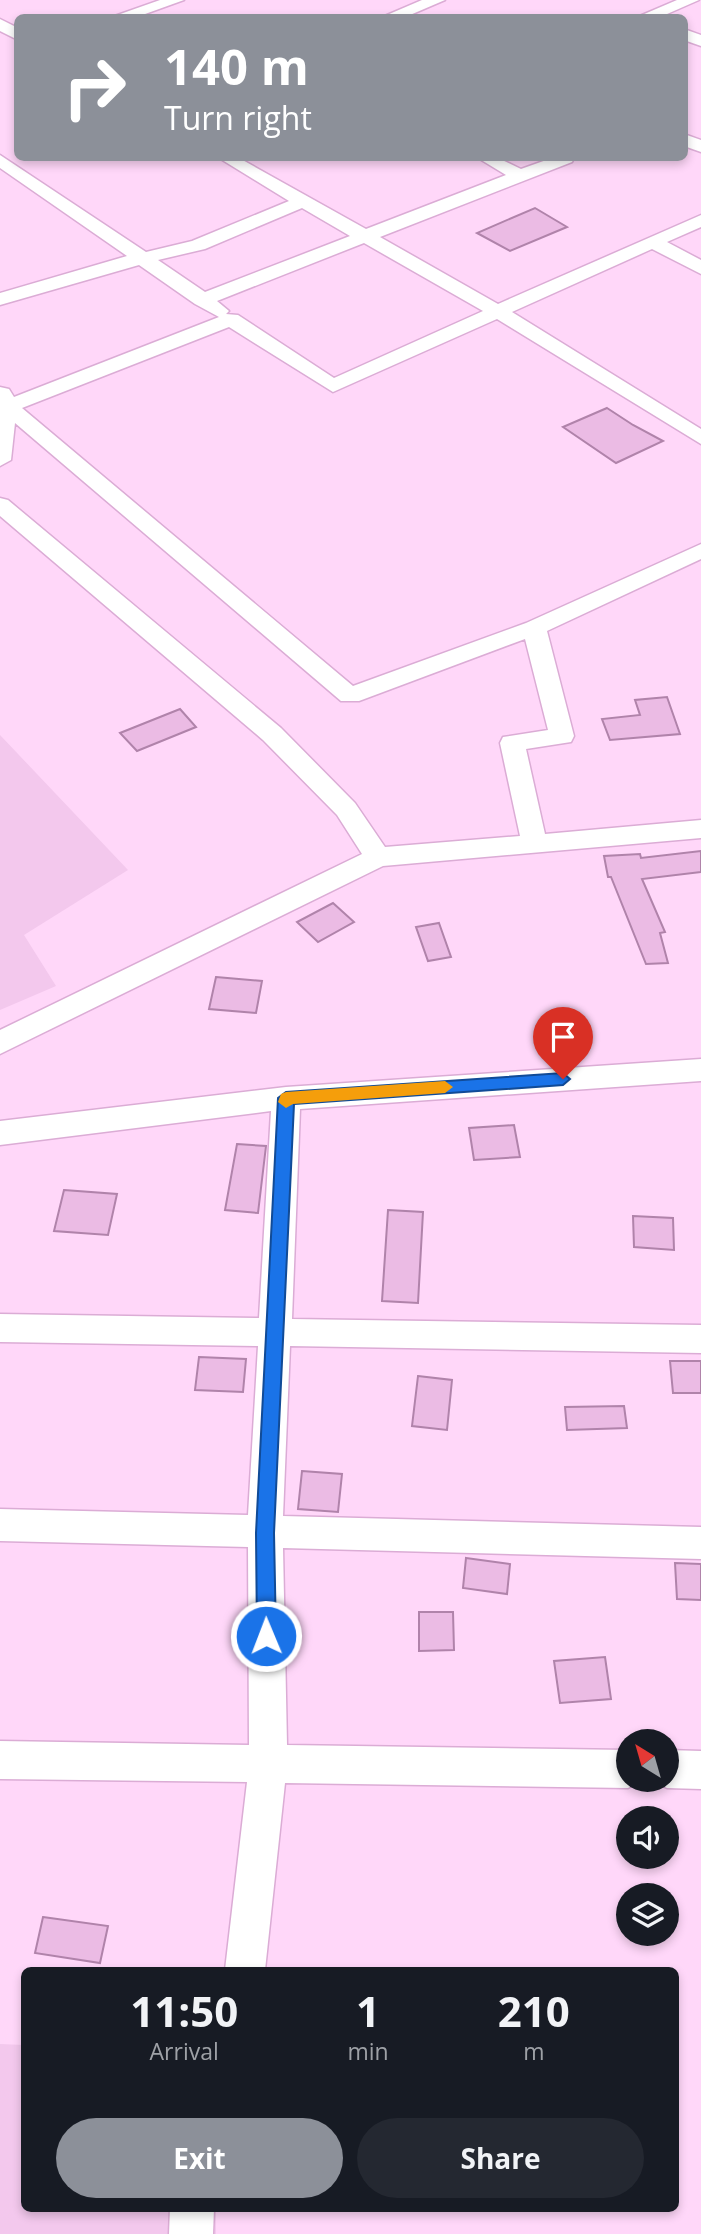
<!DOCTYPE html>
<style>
:root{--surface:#171b24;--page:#242831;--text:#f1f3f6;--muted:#9ea1a6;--accent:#8c9099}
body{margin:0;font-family:"Open Sans",sans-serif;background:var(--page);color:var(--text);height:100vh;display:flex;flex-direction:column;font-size:26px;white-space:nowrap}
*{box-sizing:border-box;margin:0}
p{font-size:23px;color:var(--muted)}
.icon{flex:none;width:38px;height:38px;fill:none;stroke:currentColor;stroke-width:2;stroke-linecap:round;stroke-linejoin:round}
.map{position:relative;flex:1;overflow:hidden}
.details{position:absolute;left:21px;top:1967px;width:658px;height:245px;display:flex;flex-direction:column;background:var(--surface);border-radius:10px;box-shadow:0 4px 10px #0003}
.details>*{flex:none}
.guide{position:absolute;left:14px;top:14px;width:674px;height:147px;border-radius:10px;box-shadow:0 4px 10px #0003;background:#8c9099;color:#fff;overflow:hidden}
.needle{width:46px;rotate:323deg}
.fabs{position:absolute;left:616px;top:1729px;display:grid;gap:14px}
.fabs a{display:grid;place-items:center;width:63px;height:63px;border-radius:50%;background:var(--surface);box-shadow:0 4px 10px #0003;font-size:35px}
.pin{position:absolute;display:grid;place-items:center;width:60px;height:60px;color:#fff;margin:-72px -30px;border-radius:50% 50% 50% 0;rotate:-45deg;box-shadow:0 0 7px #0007}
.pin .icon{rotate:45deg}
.me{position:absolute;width:77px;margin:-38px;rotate:359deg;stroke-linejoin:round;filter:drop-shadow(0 0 5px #0008)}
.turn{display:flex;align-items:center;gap:24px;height:147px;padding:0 35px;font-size:32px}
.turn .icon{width:91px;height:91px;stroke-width:2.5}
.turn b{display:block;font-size:49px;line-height:60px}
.eta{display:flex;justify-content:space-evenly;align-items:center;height:119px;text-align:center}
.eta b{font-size:42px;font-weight:700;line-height:49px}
.cta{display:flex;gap:14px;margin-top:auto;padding:14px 35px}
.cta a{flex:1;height:80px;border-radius:42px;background:var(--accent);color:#fff;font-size:28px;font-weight:700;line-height:80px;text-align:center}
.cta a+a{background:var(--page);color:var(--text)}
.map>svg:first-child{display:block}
.built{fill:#f3c8ed}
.building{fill:#ebbbe4;stroke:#b083aa;stroke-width:2}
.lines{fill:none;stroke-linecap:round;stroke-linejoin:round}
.minor-casing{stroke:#dbacd5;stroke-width:3}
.minor{fill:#fff;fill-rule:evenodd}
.route{fill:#1a73e8;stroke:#114b97;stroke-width:2}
.slow{fill:#f59e0b}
</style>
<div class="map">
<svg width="701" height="2234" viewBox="0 0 701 2234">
<rect width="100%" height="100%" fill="#ffd7f9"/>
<g class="built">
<polygon points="0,735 128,870 24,935 56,986 0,1010"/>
<polygon points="0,2044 24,2045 24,2208 216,2209 216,2234 0,2234"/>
</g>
<g class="building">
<polygon points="535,208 567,227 510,251 477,233"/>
<polygon points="607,408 633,425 663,441 616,463 563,427"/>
<polygon points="667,697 680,734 610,740 602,719 640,715 635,700"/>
<polygon points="180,709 196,727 137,751 120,733"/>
<polygon points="701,851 701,872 642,879 665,932 660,933 668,963 646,964 611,877 608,877 604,856 640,854 641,858"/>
<polygon points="333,903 354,922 318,942 297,922"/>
<polygon points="439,923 451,957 428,961 416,927"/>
<polygon points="216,977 262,981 256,1013 209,1009"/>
<polygon points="514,1125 520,1157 474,1160 469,1128"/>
<polygon points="237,1144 266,1146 258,1213 225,1210"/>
<polygon points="64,1190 117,1194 108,1235 54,1231"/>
<polygon points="388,1210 423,1212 418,1303 382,1301"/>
<polygon points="633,1216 673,1218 674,1250 634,1247"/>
<polygon points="199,1357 246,1359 243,1392 195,1390"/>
<polygon points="670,1361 701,1361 701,1393 673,1393"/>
<polygon points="418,1376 452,1380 447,1430 412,1426"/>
<polygon points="624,1406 627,1428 567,1430 565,1407"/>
<polygon points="302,1471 342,1474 338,1512 298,1509"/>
<polygon points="466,1558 510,1564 507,1594 463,1588"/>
<polygon points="675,1563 701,1564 701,1600 677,1599"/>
<polygon points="419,1612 453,1612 454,1650 419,1651"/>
<polygon points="605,1657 611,1699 560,1703 554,1661"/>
<polygon points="43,1917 108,1926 100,1963 35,1953"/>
</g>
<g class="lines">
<g class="minor-casing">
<g id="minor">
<polygon points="160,0 184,0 134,18 109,18"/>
<polygon points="422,0 445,0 403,18 380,18"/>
<polygon points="677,0 699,0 658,18 635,18"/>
<polygon points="0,19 18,28 18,40 0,31"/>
<polygon points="684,29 701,35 701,46 684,40"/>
<polygon points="684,134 701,140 701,152 684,146"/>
<path d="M0 155 146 252 192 241 289 201 219 158H239L366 229 506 175 478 158H498L521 169 552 158H574L572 162 380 237 498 304 701 215V227L667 242 701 260V274L652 249 512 312 701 429V444L497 319 333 392 229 327 22 408 353 686 526 623 701 544V559L547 631 574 736 571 742 526 749 545 834 701 820V838L383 866 0 1054V1030L362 854 337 815 263 740 0 516V498L8 500 281 728 355 803 385 847 520 836 500 743 503 737 548 730 525 639 359 701H341L15 423 11 460 0 466V387L9 389 14 397 219 317 195 304 139 265 0 305V293L127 256 0 168ZM302 208 350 236 205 292 158 260 205 249ZM364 243 483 311 334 378 238 315 226 314 229 311 217 301Z"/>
<polygon points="701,1059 701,1081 300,1109 292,1319 701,1325 701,1353 290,1346 283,1516 701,1527 701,1559 283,1548 287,1745 628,1750 628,1780 643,1780 628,1788 285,1783 265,1970 225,1970 247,1782 0,1779 0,1741 249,1745 248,1547 0,1541 0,1509 248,1515 258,1346 0,1342 0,1314 259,1318 271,1111 0,1145 0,1121 286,1087"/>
<polygon points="667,1750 701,1751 701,1789 667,1788 654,1782 652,1780 667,1780"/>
<polygon points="170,2208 214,2208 213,2234 169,2234"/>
</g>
</g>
<use href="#minor" class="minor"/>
</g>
<polygon class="route" points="563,1073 570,1079 563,1085 294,1104 274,1533 276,1636 273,1643 266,1645 259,1643 257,1636 256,1533 278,1098 286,1092"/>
<polygon class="slow" points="445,1081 453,1087 445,1093 293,1104 286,1108 278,1102 281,1094 286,1092"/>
</svg>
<div class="fabs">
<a><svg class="needle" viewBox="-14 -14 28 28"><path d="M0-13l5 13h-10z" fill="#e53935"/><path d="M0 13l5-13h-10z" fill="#9ea1a6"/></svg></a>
<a><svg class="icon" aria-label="sound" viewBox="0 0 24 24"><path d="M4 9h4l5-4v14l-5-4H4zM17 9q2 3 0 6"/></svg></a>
<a><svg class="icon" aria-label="layers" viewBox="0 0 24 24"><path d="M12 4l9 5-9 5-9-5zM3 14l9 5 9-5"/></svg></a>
</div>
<div class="pin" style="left:563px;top:1079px;background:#d93025"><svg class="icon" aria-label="arrive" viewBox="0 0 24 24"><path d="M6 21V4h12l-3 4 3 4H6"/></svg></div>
<svg class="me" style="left:266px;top:1636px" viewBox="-20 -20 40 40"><circle r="17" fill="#1a73e8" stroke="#fff" stroke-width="3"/><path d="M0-11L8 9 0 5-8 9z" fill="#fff"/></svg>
<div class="guide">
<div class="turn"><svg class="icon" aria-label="right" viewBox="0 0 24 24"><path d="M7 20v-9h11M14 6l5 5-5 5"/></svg><div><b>140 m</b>Turn right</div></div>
</div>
<section class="details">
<div class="eta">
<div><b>11:50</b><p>Arrival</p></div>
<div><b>1</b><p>min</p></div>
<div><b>210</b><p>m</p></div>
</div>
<div class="cta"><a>Exit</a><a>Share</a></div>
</section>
</div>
